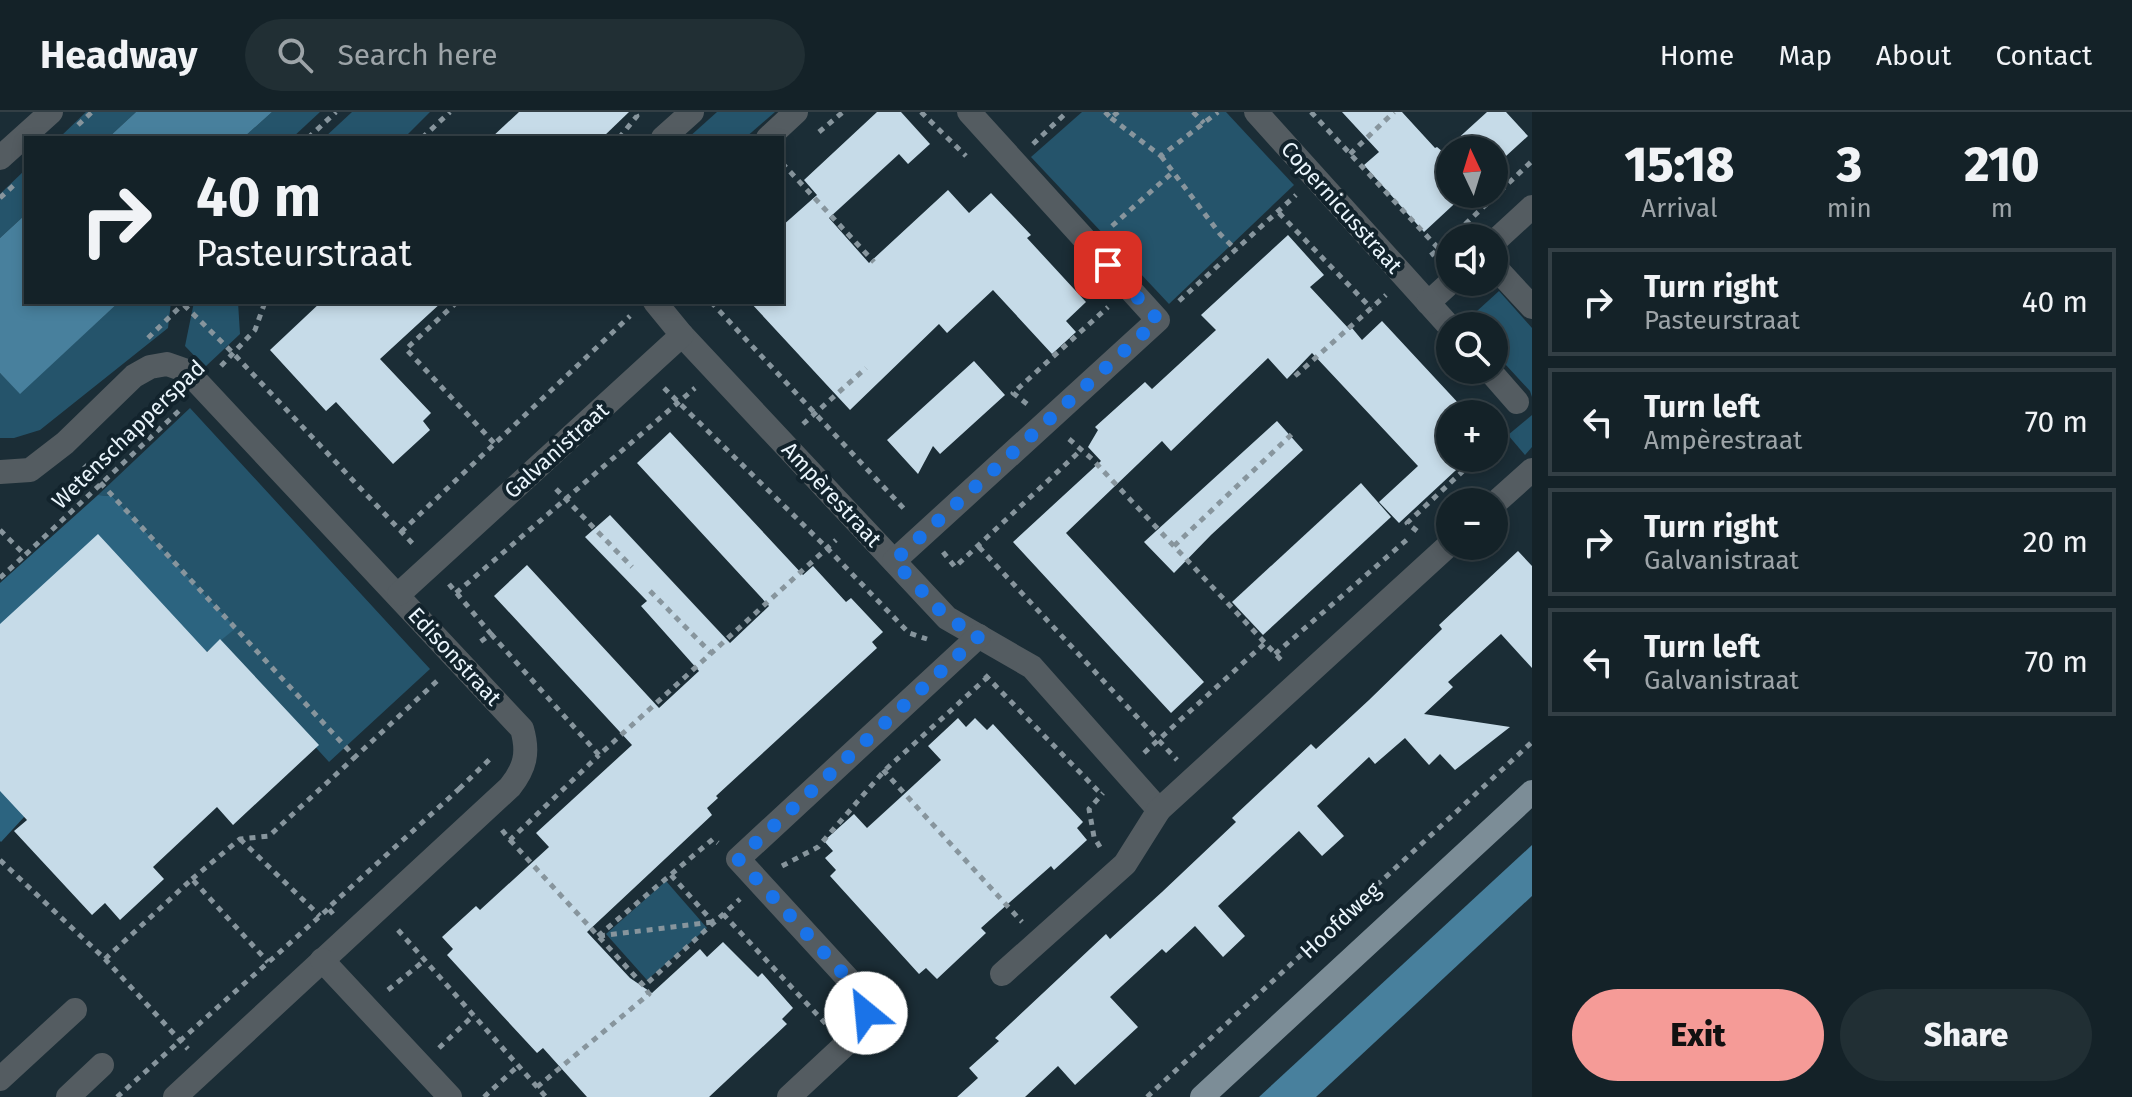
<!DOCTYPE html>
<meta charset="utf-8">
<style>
:root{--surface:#142228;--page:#212f34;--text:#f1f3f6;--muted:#9da4a8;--line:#333f45;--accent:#f59b97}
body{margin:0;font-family:"Fira Sans",sans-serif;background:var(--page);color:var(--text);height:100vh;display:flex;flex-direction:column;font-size:30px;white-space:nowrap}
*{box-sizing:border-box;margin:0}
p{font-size:26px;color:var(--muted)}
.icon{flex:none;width:44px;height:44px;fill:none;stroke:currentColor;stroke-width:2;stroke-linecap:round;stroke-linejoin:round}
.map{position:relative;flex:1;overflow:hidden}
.details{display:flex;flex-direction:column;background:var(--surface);width:600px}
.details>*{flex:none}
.hud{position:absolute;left:24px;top:24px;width:760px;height:168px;border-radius:0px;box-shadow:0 4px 12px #0003,0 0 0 2px var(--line);background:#142228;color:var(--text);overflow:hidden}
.needle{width:52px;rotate:356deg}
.fabs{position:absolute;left:1436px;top:24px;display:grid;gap:16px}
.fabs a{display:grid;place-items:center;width:72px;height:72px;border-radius:50%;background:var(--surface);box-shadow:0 4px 12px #0003,0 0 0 2px var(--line);font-size:40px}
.pin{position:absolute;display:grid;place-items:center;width:68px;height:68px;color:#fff;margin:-34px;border-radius:16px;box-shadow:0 4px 12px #0006}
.me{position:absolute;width:88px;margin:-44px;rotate:332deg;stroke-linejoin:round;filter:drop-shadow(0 0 6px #0008)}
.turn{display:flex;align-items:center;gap:28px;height:168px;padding:0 40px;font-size:36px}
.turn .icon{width:104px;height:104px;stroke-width:2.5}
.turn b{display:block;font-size:56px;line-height:68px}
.eta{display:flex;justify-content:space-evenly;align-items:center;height:136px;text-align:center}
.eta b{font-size:48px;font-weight:800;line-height:56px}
.button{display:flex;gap:16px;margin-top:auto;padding:16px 40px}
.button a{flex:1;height:92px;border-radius:48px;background:var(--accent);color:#111;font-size:32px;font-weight:800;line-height:92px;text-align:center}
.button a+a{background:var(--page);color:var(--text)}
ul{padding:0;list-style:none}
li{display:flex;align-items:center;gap:24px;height:108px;margin:0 16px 12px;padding:0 24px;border:4px solid var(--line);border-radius:0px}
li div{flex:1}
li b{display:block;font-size:30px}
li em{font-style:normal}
header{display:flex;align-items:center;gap:48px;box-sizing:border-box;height:112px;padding:0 40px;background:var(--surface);border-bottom:2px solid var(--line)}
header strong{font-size:38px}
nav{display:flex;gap:44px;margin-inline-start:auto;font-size:28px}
.search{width:560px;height:72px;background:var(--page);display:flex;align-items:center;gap:20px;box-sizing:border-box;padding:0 28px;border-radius:44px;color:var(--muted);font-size:30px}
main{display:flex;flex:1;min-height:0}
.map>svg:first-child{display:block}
.green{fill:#25546b}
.forest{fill:#2c6480}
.water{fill:#48809d}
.building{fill:#c6dbe8}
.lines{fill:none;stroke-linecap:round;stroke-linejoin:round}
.path{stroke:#87959d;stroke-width:5;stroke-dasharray:6 6;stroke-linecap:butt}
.minor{stroke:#545c61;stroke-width:24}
.major{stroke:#7c8d97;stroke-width:24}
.route{stroke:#1a73e8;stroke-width:14;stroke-dasharray:0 25.2}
.labels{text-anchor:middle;stroke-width:8;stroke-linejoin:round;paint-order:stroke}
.street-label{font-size:22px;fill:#eaf5fc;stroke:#12232c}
</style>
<header>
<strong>Headway</strong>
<div class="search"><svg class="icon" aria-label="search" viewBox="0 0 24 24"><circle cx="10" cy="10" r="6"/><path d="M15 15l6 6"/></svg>Search here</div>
<nav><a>Home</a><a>Map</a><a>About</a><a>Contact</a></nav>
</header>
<main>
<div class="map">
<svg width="1532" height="985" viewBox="0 0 1532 985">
<rect width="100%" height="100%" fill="#1b2d36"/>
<g class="green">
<polygon points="86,0 136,0 108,26 59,26"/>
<polygon points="272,0 320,0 292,26 243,26"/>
<polygon points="352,0 430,0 404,26 324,26"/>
<polygon points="717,0 775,0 745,26 688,26"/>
<polygon points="1082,0 1226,0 1294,73 1169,192 1031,45"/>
<polygon points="26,57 26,102 0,126 0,82"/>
<polygon points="1499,179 1532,216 1532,285 1530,279 1494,240 1494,214 1470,214 1466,209"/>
<polygon points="119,190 171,190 168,216 40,318 14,326 0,326 0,261 20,281"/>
<polygon points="194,190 238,190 240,222 205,255 185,234"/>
<polygon points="190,296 430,557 329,650 219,529 235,515 112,384 98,383"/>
<polygon points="1532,303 1532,335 1525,343 1508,323"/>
<polygon points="666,769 707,816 647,868 606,822"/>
</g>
<g class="forest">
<polygon points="98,383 112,384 236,516 204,542 0,514 0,471"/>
<polygon points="0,676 25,704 1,730 0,729"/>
</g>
<g class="water">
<polygon points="136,0 272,0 243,26 108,26"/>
<polygon points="26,102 26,190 119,190 20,282 0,261 0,126"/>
<polygon points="1532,733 1532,784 1316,985 1259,985"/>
</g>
<g class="building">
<polygon points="519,0 629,0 602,26 491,26"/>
<polygon points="877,0 901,0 930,32 908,52 899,42 829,106 869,151 948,78 969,101 991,81 1031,123 1027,126 1086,190 1066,209 1076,220 1052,242 993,178 947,221 939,212 850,298 750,190 782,190 782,114 817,83 804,68"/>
<polygon points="1342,0 1402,0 1435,36 1437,35 1443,40 1487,0 1506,0 1528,24 1494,55 1494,38 1450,38 1450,82 1465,82 1424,120 1364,53 1379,40"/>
<polygon points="1288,123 1324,163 1310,175 1350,218 1352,216 1362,228 1382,209 1461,294 1457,298 1461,302 1450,302 1450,346 1469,346 1399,411 1379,390 1418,354 1312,241 1287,267 1268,246 1171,339 1162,329 1066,421 1204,570 1171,601 1013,430 1101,349 1088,335 1098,318 1095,315 1145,270 1152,277 1216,218 1201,203"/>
<polygon points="321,190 442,190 380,247 431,301 423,309 430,318 393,352 336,290 326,299 270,238"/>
<polygon points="974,249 1005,283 940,342 933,334 918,362 887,328"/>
<polygon points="1277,309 1303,338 1211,423 1174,461 1144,430"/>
<polygon points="670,320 803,463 813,454 846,490 851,486 883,520 872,530 877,536 716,684 718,686 707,696 712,703 587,820 630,866 652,881 700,837 707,845 723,830 758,865 762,861 793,896 782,907 787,912 709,985 587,985 543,936 537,941 500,901 447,843 453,837 442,825 476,794 480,798 549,735 536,721 632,633 494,484 527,453 659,596 699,559 641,494 647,489 585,425 610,403 730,531 769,494 637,351"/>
<polygon points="1361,371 1391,405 1263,523 1232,490"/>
<polygon points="98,422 207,540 220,527 319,633 233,713 217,695 153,755 164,767 120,808 105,791 92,803 14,719 27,708 0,679 0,512"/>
<polygon points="1518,439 1532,454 1532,556 1501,522 1448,570 1453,575 1424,602 1510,615 1455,658 1440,642 1429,653 1405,626 1375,652 1369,645 1317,694 1344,724 1322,744 1299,719 1218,794 1245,824 1223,845 1195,814 1166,841 1162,837 1110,885 1138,915 1075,973 1058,954 1025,985 957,985 978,966 969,956 999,929 995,926 1106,822 1110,827 1162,780 1236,710 1232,706 1311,632 1316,637 1369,588 1442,517 1439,513"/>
<polygon points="958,606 966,615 975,606 987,618 993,612 1083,710 1077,716 1087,728 1054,758 1051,754 1010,790 981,816 986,821 937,867 926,856 919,862 830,764 836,758 825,746 833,739 824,729 854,702 867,716 902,684 941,648 928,634"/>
</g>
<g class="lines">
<g class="path">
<polyline points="921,0 966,44"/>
<polyline points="1105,0 1111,6 1118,0"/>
<polyline points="1193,0 1204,11"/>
<polyline points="1311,0 1439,137 1426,147"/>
<polyline points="1111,6 1161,44 1218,0"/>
<polyline points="78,13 92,0"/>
<polyline points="819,20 843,0"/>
<polyline points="308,26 336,0"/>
<polyline points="422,26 450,0"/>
<polyline points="619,26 637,4 635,0"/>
<polyline points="1033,32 1067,0"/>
<polyline points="1350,42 1394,0"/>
<polyline points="1161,44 1220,122 1236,138"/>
<polyline points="782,51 874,150"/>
<polyline points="0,86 14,73"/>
<polyline points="1279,101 1371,196"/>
<polyline points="1112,114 1173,60"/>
<polyline points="1439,137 1532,49"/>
<polyline points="1179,189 1296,83"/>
<polyline points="457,190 406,237 495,332"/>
<polyline points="711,190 907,400"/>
<polyline points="184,193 232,240 413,432"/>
<polyline points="148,226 184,191"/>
<polyline points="221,254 255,218 265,190"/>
<polyline points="1295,264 1386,183"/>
<polyline points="664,276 827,436 909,521 927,527"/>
<polyline points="1027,292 1013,281 1108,195"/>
<polyline points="803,312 866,256"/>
<polyline points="1069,327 1092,347 1283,550"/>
<polyline points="1494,330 1507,316"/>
<polyline points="84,353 355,645 437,569"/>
<polyline points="556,377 632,455"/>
<polyline points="0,418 25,443 182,296"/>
<polyline points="1417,419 1407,411 1477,346"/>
<polyline points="401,420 630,204"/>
<polyline points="1174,434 1293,321"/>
<polyline points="979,435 1177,648"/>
<polyline points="943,440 955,455 1081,338"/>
<polyline points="0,466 25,443"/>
<polyline points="449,472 491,522 480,530"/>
<polyline points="650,479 711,541"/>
<polyline points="456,481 695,276"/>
<polyline points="491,522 599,643 836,428"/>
<polyline points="1275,542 1410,425"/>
<polyline points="985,563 1101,682"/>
<polyline points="1144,641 1265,531"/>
<polyline points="883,658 1022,810"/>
<polyline points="459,677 493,644"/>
<polyline points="502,718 510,728 599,643"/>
<polyline points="240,727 320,804"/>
<polyline points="510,728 644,874 740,787"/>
<polyline points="1100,735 1094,725 1089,697 1103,681"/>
<polyline points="0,748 105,847 188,937"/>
<polyline points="782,754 818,735 884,659 991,562"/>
<polyline points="671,763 713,810"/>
<polyline points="192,767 240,727 269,724 355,645"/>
<polyline points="333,802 328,796 459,677 463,680"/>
<polyline points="723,802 826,912"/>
<polyline points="398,818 546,985"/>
<polyline points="598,824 713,727 718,731"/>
<polyline points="599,824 713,810"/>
<polyline points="105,847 192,767 268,850"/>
<polyline points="388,878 425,848"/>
<polyline points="439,936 474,903"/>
<polyline points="537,975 649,882 644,874"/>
<polyline points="117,985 328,797"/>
<polyline points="484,985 518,954"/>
<polyline points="1147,985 1532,630"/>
</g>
<g class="minor">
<polyline points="1256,0 1450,215"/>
<polyline points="663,26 692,0"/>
<polyline points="768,26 796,0"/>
<polyline points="0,46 51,0"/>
<polyline points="1494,130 1532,95"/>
<polyline points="1494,154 1532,195"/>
<polyline points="1428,191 1451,170"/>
<polyline points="682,223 947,506 1032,555 1159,698"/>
<polyline points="1489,258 1517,290"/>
<path d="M0 360 30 358 65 331 134 264 150 255 167 252 187 259 522 617C529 641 525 656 510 675L175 985"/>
<polyline points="1494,392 1532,358"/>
<polyline points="894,449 1158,208 969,0"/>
<polyline points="399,482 682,223 655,190"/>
<polyline points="322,848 450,985"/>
<polyline points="1002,862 1125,752 1159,698 1450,432"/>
<polyline points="0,967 75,898"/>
<polyline points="68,985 102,953"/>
<polyline points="789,985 861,918 866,901 862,882 738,747 979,524"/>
</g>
<polyline class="major" points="1202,985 1532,680"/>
</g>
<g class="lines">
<polyline class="route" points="866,901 862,882 738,747 979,524 947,506 894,449 1158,208 1108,153"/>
</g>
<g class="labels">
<g class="street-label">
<text transform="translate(1342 95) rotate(48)" y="8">Copernicusstraat</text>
<text transform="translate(128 322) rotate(-44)" y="8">Wetenschapperspad</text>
<text transform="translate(556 338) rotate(-42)" y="8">Galvanistraat</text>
<text transform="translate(832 382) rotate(47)" y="8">Ampèrestraat</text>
<text transform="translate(455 544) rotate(47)" y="8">Edisonstraat</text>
<text transform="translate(1340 808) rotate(-43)" y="8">Hoofdweg</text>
</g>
</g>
</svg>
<div class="fabs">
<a><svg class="needle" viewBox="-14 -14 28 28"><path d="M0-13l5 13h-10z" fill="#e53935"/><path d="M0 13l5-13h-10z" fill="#9da4a8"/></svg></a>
<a><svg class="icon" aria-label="sound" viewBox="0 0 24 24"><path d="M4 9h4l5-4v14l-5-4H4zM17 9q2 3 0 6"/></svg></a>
<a><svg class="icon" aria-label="search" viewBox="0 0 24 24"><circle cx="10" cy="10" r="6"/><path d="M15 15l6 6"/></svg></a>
<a>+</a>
<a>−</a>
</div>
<div class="pin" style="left:1108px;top:153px;background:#d93025"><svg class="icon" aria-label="arrive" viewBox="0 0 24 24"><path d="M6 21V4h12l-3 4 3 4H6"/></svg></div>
<svg class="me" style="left:866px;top:901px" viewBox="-20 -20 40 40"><circle r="19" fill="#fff"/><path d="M0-13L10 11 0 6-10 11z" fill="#1a73e8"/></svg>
<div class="hud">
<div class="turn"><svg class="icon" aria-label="right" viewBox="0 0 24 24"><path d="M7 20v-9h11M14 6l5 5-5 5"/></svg><div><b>40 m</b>Pasteurstraat</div></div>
</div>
</div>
<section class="details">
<div class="eta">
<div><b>15:18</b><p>Arrival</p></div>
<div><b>3</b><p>min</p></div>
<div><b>210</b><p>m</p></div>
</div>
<ul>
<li><svg class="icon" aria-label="right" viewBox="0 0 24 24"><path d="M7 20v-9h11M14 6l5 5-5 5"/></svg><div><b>Turn right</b><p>Pasteurstraat</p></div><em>40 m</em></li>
<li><svg class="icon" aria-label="left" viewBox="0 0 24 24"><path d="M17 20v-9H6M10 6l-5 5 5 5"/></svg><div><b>Turn left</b><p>Ampèrestraat</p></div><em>70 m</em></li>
<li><svg class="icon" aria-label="right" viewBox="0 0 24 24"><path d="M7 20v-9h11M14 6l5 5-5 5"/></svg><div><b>Turn right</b><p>Galvanistraat</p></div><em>20 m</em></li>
<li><svg class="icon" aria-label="left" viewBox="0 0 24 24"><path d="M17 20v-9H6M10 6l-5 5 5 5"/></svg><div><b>Turn left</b><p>Galvanistraat</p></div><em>70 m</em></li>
</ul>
<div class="button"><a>Exit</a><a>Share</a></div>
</section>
</main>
